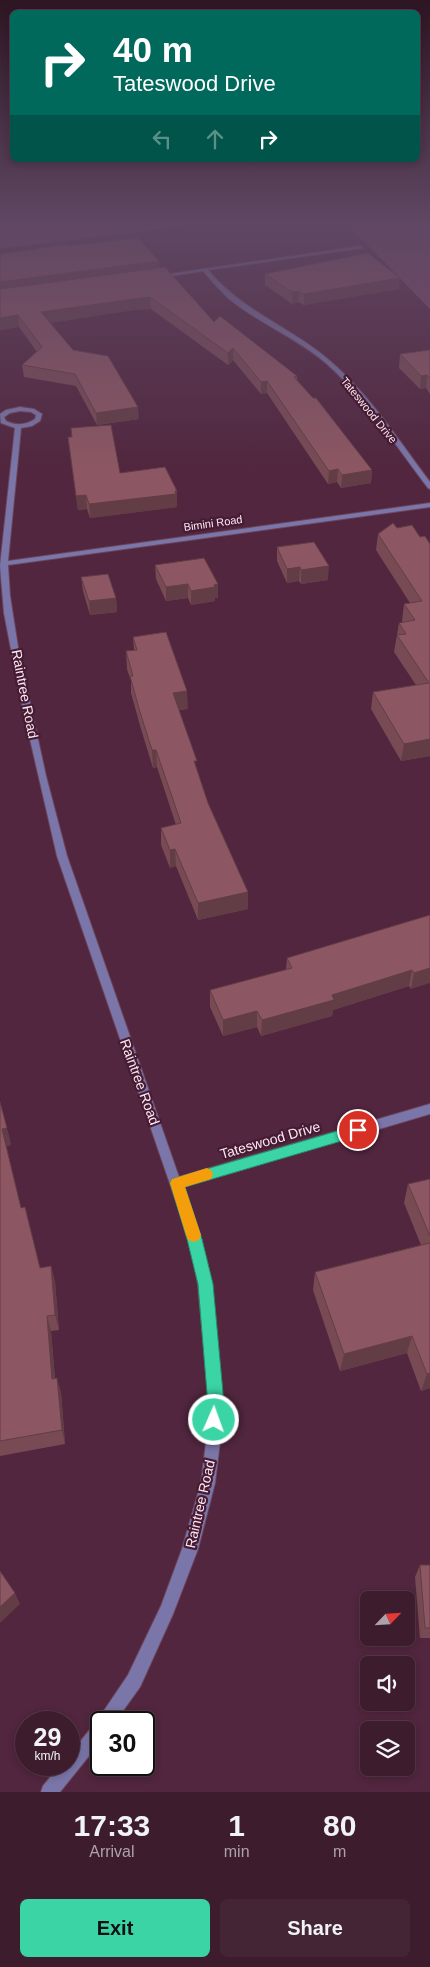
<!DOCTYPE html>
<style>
:root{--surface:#3d1c2e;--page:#442536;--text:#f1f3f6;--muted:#ada1aa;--line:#563a4a;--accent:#3ad4a5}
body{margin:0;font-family:Helvetica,sans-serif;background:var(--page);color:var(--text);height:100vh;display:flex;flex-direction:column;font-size:19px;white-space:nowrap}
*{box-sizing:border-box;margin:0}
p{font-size:16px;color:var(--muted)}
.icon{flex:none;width:28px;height:28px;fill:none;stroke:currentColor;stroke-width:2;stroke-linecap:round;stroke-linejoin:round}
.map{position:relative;height:1792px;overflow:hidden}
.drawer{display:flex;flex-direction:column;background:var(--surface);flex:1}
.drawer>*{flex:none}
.top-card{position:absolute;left:10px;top:10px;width:410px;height:152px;border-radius:8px;box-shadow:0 2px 8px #0003,0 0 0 1px var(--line);background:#00695c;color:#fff;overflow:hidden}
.needle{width:32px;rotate:65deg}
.fabs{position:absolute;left:360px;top:1591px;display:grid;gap:10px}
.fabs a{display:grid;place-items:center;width:55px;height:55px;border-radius:8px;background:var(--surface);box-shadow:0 2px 8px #0003,0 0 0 1px var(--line);font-size:25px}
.speed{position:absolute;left:15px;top:1711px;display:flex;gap:10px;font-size:25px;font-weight:700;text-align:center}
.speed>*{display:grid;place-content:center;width:65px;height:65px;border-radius:50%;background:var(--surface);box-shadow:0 2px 8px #0003,0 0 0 1px var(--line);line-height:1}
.speed small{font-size:12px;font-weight:400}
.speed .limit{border:2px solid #111;border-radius:8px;background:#fff;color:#111}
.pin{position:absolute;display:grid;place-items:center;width:42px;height:42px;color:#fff;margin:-21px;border:2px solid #fff;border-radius:50%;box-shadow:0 1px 5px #0007}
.me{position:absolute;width:55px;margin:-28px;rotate:2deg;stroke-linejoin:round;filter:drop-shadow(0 0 4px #0008)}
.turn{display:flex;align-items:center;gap:18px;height:105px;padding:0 20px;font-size:22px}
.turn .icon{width:65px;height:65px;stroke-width:2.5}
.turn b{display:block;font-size:35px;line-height:42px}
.lanes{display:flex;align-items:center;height:48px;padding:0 20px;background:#0003;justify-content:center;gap:25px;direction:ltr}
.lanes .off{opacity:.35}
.eta{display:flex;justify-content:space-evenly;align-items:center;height:85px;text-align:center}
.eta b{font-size:30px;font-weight:800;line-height:35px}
.cta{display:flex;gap:10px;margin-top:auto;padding:10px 20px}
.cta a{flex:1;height:58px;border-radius:8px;background:var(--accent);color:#111;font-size:20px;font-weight:800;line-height:58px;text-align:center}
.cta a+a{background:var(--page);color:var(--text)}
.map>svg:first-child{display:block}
.green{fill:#804b67}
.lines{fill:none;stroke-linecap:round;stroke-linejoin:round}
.minor-casing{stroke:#6d455b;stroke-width:2}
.minor{fill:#7a76a9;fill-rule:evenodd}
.wall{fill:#784b54}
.shaded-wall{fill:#623d45}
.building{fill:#8c5762;stroke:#623d45}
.route{fill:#3ad4a5;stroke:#268a6b}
.slow{fill:#f59e0b}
.labels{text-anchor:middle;stroke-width:4.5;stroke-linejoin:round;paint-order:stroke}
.far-street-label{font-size:11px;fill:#fee7f2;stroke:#451c33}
.street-label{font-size:14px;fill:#fee7f2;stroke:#451c33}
</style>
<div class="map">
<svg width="430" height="1792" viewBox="0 0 430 1792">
<rect width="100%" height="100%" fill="#51263e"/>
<g class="green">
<polygon points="0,220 231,220 0,249"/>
<polygon points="343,220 430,220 430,309"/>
</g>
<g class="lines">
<g class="minor-casing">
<g id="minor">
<path d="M361 246 363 248 208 270C243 312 291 327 330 361 370 395 399 441 430 482V489L428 488C396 446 367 400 327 364 297 338 260 324 229 299 220 290 211 281 203 271L159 278 156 276Z"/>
<path d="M20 407 34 409 42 414 40 421 32 426 21 428 8 561 430 503V507L8 565 10 596 18 647 46 776 67 856 179 1177 430 1104V1114L183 1187 201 1239 212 1284 222 1393 221 1434 215 1483 198 1549 173 1614 140 1687 115 1722H101V1741L60 1792H41L43 1786 60 1765H69V1755L97 1721 128 1675 161 1606 182 1549 201 1483 207 1434 208 1393 198 1284 189 1239 57 856 20 696 4 613 0 566 15 428 1 423 0 414 6 410ZM20 411 31 412 36 415 35 419C26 425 16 426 6 421L4 417 10 413Z"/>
</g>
</g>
<use href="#minor" class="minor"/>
</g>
<g class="wall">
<polygon points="70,246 159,261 159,268 214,322 297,376 297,381 372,470 371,483 341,488 337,482 328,484 267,393 261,394 233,360 228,365 151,309 134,310 50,323 73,350 139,419 97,425 76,386 24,377 22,365 37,352 19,327 0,330 0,254"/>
<polygon points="265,274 399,289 304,305 298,302 292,304 265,285"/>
<polygon points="430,350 430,394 426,388 420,389 399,368 400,354"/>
<polygon points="71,428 120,473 177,491 177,507 90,518 87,509 78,510 68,437 72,437"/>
<polygon points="397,528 420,537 430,544 430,756 401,761 371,709 373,692 416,685 394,652 399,623 403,623 402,621 404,604 410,603 376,550 378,534"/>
<polygon points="277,547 328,580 301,584 299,581 287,583 277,561"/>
<polygon points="155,565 218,584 218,598 215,598 215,601 191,605 188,598 166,601 156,579"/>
<polygon points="81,577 116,598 117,612 90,615 83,591"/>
<polygon points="133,637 188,709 179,710 197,769 208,803 248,909 198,920 176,866 170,868 161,845 161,828 176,825 157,767 153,768 141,729 131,693 131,681 127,669 126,651 134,650"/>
<polygon points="430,915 411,989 409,986 333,1010 332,1016 261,1036 257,1027 223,1036 210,1007 210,990 286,970 287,958"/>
<polygon points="0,1102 11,1145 6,1146 21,1208 40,1268 51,1266 55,1282 59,1330 51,1331 55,1378 61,1392 65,1444 0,1456"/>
<polygon points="430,1179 430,1388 421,1391 407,1353 340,1371 313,1290 315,1272 421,1245 404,1203 408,1184"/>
<polygon points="420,1565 430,1565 430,1638 420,1638 415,1577"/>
</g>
<g class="shaded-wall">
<polygon points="159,261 159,272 0,294 0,282"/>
<polygon points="400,278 399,289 304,305 304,294"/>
<polygon points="299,291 298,302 292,304 292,292"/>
<polygon points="150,297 151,309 134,310 43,324 41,312 134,299"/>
<polygon points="18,315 19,327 0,330 0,318"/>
<polygon points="233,348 233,360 228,365 228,353"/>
<polygon points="427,375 426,388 420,389 421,376"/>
<polygon points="267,381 267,393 261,394 261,382"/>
<polygon points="138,407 139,419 97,425 96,413"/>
<polygon points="338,469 337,482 328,484 329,471"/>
<polygon points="372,470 371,483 341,488 342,475"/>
<polygon points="177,491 177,507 90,518 89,504"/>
<polygon points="86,495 87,509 78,510 76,496"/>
<polygon points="329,566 328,580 301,584 301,570"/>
<polygon points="300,567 299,581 287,583 287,569"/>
<polygon points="188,584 188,598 166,601 166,587"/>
<polygon points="218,584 218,598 215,598 215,601 191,605 191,591"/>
<polygon points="116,598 117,612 90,615 89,601"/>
<polygon points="187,691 188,709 174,710 173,693"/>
<polygon points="430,739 430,756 401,761 404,744"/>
<polygon points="152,750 156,750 157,767 153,768"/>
<polygon points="175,849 176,866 170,868 170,850"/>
<polygon points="248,892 248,909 198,920 198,903"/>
<polygon points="430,968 430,983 411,989 414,973"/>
<polygon points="412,970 409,986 333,1010 332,1016 261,1036 262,1020 332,995"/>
<polygon points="257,1011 257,1027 223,1036 223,1020"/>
<polygon points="7,1128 11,1145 6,1146 2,1129"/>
<polygon points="51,1266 55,1282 59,1330 55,1315"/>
<polygon points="47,1316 51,1331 56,1393 52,1379"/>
<polygon points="412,1336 407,1353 340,1371 344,1354"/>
<polygon points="430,1373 430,1388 421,1391 427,1374"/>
<polygon points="57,1378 61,1392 65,1444 62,1430"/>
<polygon points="15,1593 20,1604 0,1623 0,1607"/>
</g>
<g class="building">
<polygon points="138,238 159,261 0,282 0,254 69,244 70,246"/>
<polygon points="368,253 400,278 304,294 299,291 292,292 265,274"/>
<polygon points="165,267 214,322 220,316 297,376 294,377 313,398 316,398 372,470 342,475 338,469 329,471 267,381 261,382 233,348 228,353 150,297 134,299 41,312 73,350 108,356 138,407 96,413 75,374 22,365 42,347 18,315 0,318 0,289"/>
<polygon points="430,350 430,378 427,375 421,376 400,354"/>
<polygon points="111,425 120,473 165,467 177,491 175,491 176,494 89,504 86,495 76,496 68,437 72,437 71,428"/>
<polygon points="393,523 397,528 412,525 420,537 425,536 430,544 430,739 404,744 373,692 429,683 397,635 406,634 399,623 415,620 404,604 422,601 378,534"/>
<polygon points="314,542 329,566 301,570 300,567 287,569 277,547"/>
<polygon points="204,558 218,584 214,585 215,587 191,591 188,584 166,587 155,565"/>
<polygon points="108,574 116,598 89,601 81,577"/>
<polygon points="166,632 187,691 173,693 197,761 194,761 208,803 248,892 198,903 175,849 170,850 161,828 181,823 156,750 152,750 140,712 130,676 133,676 126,651 137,650 133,637"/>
<polygon points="430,915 430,968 414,973 412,970 332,995 334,1000 262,1020 257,1011 223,1020 210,990 292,968 287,958"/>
<polygon points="0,1102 7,1128 2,1129 21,1208 25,1207 40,1268 51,1266 55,1315 47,1316 52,1379 57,1378 62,1430 0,1441"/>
<polygon points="430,1179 430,1236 408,1184"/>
<polygon points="430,1243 430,1373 427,1374 412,1336 344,1354 315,1272"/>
<polygon points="420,1565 430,1565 430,1628 425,1628"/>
<polygon points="0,1571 15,1593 0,1607"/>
</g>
<linearGradient id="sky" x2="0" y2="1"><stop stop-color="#2d1522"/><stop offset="0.47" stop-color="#5f4763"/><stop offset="1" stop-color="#5f4763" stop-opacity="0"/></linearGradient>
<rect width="430" height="471" fill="url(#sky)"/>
<polygon class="route" points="358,1125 362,1126 364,1130 362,1135 185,1187 202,1239 213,1284 223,1393 223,1420 220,1426 214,1428 209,1426 206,1420 207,1393 198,1284 187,1239 170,1183 172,1179"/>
<polygon class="slow" points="207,1168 211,1170 213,1174 211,1179 185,1187 201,1235 199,1240 193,1242 188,1240 186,1235 170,1183 172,1179"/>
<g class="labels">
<g class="far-street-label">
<text transform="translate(369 410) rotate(51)" y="4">Tateswood Drive</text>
<text transform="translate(213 523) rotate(-8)" y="4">Bimini Road</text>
</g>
<g class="street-label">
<text transform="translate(25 694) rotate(79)" y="5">Raintree Road</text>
<text transform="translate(140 1082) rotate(70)" y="5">Raintree Road</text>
<text transform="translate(270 1140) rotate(-16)" y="5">Tateswood Drive</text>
<text transform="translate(200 1504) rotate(-77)" y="5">Raintree Road</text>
</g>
</g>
</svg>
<div class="fabs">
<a><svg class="needle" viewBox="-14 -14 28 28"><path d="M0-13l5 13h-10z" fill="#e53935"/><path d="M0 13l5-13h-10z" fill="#ada1aa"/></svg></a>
<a><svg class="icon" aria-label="sound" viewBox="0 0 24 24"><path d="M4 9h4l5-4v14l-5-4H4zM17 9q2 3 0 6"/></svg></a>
<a><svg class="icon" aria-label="layers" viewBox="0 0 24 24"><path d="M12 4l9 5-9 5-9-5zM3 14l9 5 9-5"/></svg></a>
</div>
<div class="speed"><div>29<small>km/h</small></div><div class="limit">30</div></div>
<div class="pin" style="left:358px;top:1130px;background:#d93025"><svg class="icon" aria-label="arrive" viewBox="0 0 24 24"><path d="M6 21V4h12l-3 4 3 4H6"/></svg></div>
<svg class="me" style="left:214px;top:1420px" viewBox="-20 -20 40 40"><circle r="17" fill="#3ad4a5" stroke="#fff" stroke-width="3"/><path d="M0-11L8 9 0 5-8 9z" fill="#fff"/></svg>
<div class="top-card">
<div class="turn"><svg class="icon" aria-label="right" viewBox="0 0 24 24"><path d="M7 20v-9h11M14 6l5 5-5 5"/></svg><div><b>40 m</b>Tateswood Drive</div></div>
<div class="lanes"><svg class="icon off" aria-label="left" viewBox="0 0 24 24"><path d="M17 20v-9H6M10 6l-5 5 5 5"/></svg><svg class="icon off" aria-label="ahead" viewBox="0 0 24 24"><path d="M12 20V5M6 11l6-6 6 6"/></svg><svg class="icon" aria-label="right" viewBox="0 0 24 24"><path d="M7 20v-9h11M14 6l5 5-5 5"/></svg></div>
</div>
</div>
<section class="drawer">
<div class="eta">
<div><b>17:33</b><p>Arrival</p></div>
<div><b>1</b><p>min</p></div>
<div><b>80</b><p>m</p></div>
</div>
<div class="cta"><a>Exit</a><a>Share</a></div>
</section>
